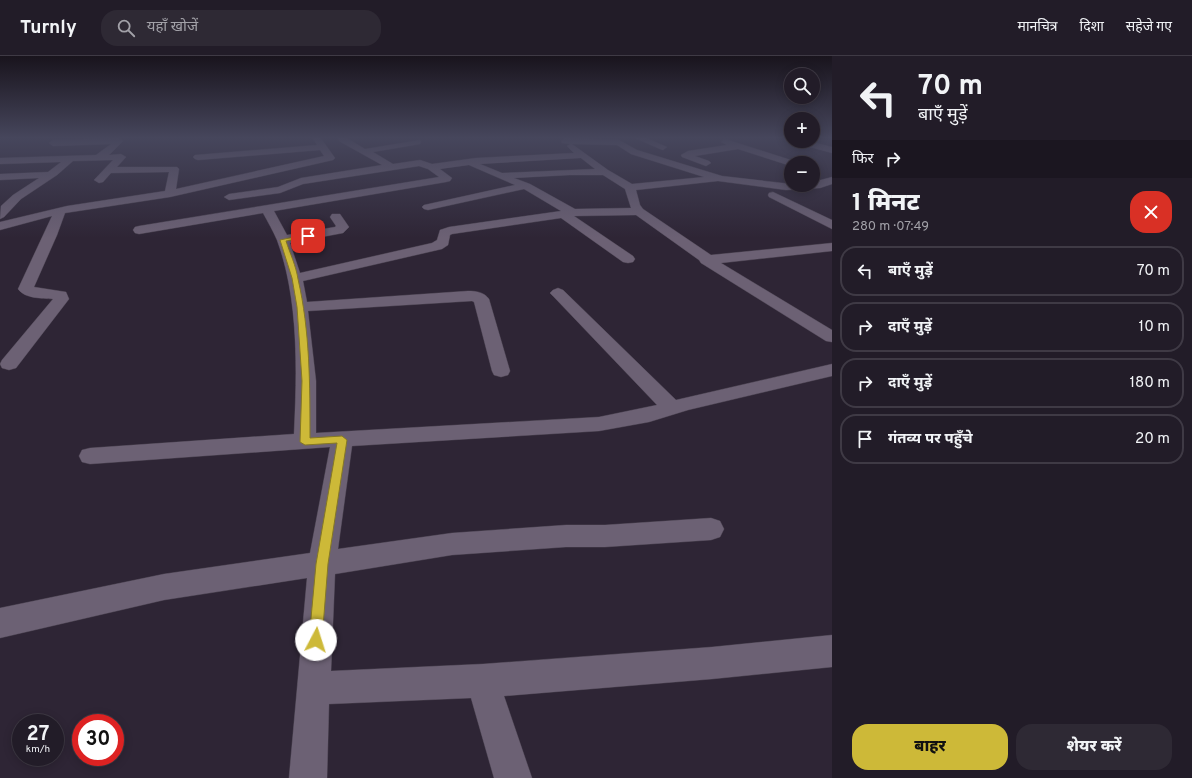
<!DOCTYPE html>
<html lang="hi">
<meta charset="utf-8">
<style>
:root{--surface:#221c28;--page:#2e2934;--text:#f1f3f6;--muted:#a2a1a8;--line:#3f3a45;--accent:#cdb938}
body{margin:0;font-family:Overpass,"Noto Sans Devanagari",sans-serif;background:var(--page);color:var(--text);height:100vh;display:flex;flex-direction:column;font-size:15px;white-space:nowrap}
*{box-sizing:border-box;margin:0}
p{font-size:13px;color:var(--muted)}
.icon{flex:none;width:22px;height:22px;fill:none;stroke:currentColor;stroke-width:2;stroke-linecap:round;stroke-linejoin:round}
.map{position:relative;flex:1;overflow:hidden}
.details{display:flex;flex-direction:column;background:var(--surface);width:360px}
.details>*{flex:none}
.top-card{background:#221c28;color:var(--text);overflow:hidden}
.fabs{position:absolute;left:784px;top:12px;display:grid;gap:8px}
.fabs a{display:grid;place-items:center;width:36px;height:36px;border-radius:50%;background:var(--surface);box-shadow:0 2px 10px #0003,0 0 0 1px var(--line);font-size:20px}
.speed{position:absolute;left:12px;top:658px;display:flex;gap:8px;font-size:20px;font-weight:700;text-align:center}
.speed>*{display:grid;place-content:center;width:52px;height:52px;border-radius:50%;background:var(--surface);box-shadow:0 2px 10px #0003,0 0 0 1px var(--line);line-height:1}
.speed small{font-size:10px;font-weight:400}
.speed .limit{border:6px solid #d22;background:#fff;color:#111}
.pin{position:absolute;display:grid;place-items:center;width:34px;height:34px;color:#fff;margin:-17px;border-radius:8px;box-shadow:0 2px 6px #0006}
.me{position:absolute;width:44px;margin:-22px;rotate:5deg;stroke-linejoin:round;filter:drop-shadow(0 0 3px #0008)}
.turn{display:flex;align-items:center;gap:14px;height:84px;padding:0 20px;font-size:18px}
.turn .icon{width:52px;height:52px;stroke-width:2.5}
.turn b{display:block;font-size:28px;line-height:34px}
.then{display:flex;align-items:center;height:38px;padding:0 20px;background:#0003;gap:8px;font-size:15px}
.round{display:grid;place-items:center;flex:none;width:42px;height:42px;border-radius:16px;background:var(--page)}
.overview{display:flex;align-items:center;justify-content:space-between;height:68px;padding:0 20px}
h1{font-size:24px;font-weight:800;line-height:30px}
.action{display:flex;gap:8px;margin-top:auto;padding:8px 20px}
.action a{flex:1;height:46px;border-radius:16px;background:var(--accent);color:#111;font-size:16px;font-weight:800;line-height:46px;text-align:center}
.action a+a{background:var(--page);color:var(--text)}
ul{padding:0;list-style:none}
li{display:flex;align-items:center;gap:12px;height:50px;margin:0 8px 6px;padding:0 12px;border:2px solid var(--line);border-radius:16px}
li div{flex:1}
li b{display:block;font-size:15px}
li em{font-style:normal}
header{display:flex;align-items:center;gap:24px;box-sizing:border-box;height:56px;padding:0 20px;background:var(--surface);border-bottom:1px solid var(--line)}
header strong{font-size:19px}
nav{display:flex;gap:22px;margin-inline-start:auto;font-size:14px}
.search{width:280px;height:36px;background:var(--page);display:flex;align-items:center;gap:10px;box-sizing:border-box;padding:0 14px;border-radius:16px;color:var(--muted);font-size:15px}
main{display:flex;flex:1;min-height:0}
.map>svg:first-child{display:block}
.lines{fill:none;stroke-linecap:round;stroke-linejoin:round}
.minor-casing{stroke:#48404e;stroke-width:1}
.minor{fill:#6c6174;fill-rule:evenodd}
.route{fill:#cdb938;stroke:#857824}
</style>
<header>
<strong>Turnly</strong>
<div class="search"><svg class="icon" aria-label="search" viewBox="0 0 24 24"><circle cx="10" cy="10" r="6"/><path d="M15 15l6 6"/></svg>यहाँ खोजें</div>
<nav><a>मानचित्र</a><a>दिशा</a><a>सहेजे गए</a></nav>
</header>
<main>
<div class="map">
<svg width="832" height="722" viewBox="0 0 832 722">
<rect width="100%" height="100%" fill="#2e2535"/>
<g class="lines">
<g class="minor-casing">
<g id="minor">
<path d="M312 81H320L335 102 333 104 170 141 65 157 57 179 34 231 66 236 69 243 16 312 9 314 2 312 0 308 2 304 53 243C42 242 25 243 18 233L52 160 0 174V166L67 150 165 135 169 116 111 117 103 126 99 127 94 124 113 104 73 105 57 119 21 143 4 161 0 163 1 150 13 139 39 122 0 124V118L48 116 61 106 0 108V102L96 99 111 88 53 90 49 87 53 84 119 82 123 85 109 99 121 98 126 101 117 111H177L179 113 176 133 324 100 320 94 198 104 195 103 193 101 195 99 317 89Z"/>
<path d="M339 81H345L365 93 420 84 421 86 420 88 373 96 393 108 420 104 432 108 476 102 574 97 567 90 570 88 562 87 561 85 565 82 619 84 637 94 722 120 791 128V129H813V126L832 121V128L820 132 786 134 718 125 636 134 640 149 643 153 711 199 832 187V195L721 207 832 274V286L826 285 701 207 699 204 636 159 574 160 633 200 635 203 633 206 628 207 623 206 561 162 452 178 450 179 448 189 442 193 303 225 307 246 468 235C476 235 484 236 489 243L510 315 508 319 501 321 494 319 492 315 474 246 472 245 308 255 316 325V377L599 361 657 349 553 240 550 237 553 234 558 232 563 234 676 344 832 308V320L688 354 649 366 599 375 352 390 338 493 452 477 566 469H605L711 462 720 465 724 473 720 481 711 484 605 491H566L452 499 335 518 331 615 483 608 712 591 832 579V611L712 623 504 640 532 722H494L471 642 329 648 327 722H289L307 522 164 544 0 582V552L164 518 310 497 330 391 90 408 82 406 79 400 82 394 90 392 294 378C297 315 299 244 277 184 273 175 268 166 263 157L139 178 135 177 133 174 135 171 139 170 439 121 428 113 419 110 303 128 280 137 229 144 224 141 229 138 278 131 301 122 382 109 339 85 338 83ZM572 88 617 89 631 98 704 121 632 128 608 114ZM581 102 595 113 502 117 480 108ZM469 109 515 129 424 149 422 151 424 153 428 154 524 133 561 155 449 171 440 174 437 184 432 187 300 217 290 187 343 177 349 171 340 158H332L330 161 336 170 335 171 287 179 274 155 446 126 450 125 452 122 440 113ZM570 119H603L625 133 631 152 575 153 530 128 514 122Z"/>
<polygon points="633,81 644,81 667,91 663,94 660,93"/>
<polygon points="725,83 794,105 796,107 791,107 791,110 738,93 695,100 709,105 711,107 706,110 682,101 681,99 688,95 727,89 721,86"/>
<polygon points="794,85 808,85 832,91 832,97 795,87"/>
<polygon points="773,136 832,164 832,173 769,141 768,139 769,137"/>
</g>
</g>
<use href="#minor" class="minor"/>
</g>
<linearGradient id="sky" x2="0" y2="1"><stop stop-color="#19141d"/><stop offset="0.45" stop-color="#46465c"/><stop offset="1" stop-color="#46465c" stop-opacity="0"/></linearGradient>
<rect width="832" height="182" fill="url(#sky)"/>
<path class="route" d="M308 178 311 180 310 181 286 185C290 197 296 210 298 223 310 275 310 329 310 382L342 380 347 384 328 508 322 584 320 589 316 591 311 589 309 584 316 508 337 387 305 389 300 386 302 325 297 251 292 222 280 184Z"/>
</svg>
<div class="fabs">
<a><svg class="icon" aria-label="search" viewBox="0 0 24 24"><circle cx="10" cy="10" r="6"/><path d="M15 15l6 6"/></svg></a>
<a>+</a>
<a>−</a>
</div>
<div class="speed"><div>27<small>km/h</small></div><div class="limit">30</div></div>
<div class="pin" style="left:308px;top:180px;background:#d93025"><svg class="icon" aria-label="arrive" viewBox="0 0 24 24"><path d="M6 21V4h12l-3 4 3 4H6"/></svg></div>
<svg class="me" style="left:316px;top:584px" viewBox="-20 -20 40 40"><circle r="19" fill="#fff"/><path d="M0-13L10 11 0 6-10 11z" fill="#cdb938"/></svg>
</div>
<section class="details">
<div class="top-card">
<div class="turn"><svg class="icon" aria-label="left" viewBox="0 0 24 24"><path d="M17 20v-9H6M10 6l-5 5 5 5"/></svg><div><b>70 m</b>बाएँ मुड़ें</div></div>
<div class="then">फिर<svg class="icon" aria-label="right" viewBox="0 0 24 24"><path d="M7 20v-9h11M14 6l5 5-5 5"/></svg></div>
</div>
<div class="overview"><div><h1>1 मिनट</h1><p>280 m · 07:49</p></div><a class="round" style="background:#d93025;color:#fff"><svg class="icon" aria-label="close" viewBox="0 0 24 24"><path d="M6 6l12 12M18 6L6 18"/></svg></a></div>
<ul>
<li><svg class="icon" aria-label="left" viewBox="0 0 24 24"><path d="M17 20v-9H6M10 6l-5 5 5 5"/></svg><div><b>बाएँ मुड़ें</b></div><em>70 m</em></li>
<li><svg class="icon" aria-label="right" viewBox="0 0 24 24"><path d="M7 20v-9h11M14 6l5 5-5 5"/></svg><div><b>दाएँ मुड़ें</b></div><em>10 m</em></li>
<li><svg class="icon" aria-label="right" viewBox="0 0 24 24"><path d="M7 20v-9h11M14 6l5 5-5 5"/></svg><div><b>दाएँ मुड़ें</b></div><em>180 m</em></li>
<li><svg class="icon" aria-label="arrive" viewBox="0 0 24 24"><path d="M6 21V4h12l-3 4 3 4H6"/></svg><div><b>गंतव्य पर पहुँचे</b></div><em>20 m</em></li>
</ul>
<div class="action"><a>बाहर</a><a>शेयर करें</a></div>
</section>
</main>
